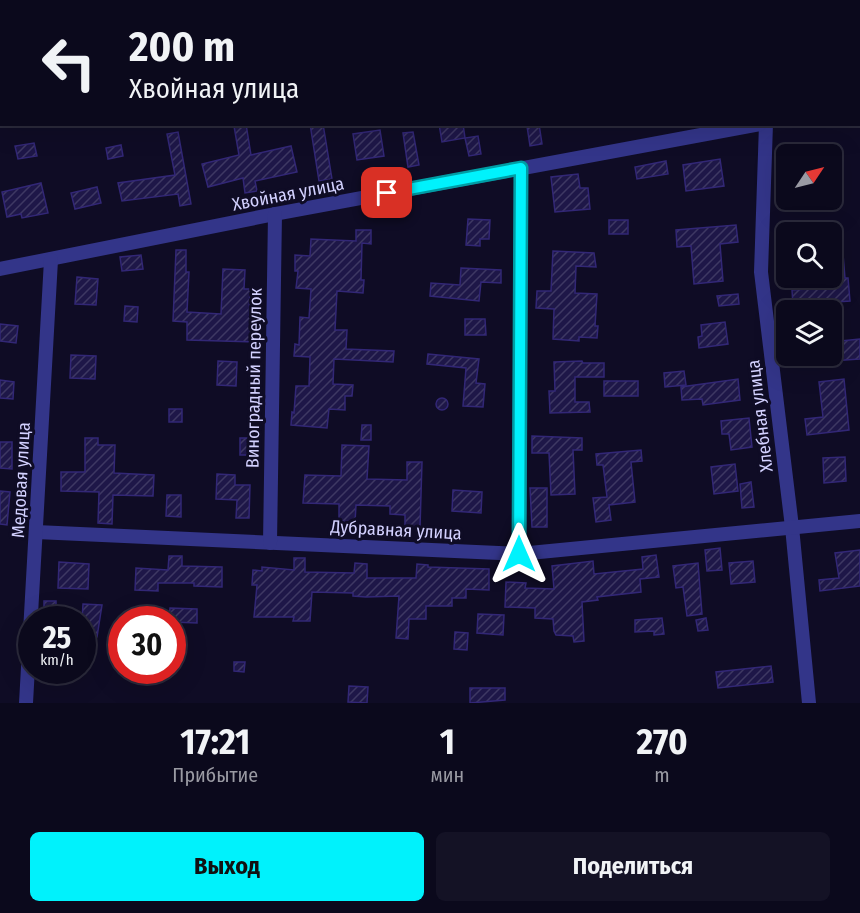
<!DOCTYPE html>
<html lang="ru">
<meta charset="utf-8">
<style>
:root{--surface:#0b091c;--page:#141225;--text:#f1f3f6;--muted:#9a9aa3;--line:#2b2a3b;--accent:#00f2fc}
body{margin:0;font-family:"Fira Sans Condensed",sans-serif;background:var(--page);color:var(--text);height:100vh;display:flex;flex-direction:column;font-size:22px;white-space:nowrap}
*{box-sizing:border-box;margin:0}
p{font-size:20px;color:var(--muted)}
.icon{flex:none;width:33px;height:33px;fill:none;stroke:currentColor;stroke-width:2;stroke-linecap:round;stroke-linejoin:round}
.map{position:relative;height:703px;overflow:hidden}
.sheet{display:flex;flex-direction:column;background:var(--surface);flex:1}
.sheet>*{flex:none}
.banner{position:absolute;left:0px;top:0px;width:861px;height:126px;box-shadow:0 6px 24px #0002,0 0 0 2px var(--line);background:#0b091c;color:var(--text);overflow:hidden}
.needle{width:39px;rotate:55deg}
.buttons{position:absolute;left:776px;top:144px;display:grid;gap:12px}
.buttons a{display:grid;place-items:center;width:66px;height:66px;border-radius:9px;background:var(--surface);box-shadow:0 6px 24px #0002,0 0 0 2px var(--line);font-size:30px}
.speed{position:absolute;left:18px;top:606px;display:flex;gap:12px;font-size:30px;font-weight:700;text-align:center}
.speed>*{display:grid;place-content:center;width:78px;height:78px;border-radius:50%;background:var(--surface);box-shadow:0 6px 24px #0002,0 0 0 2px var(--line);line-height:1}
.speed small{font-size:15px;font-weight:400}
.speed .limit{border:9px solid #d22;background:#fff;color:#111}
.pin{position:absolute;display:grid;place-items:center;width:51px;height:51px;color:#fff;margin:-26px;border-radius:12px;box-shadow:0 3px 9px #0006}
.me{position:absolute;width:66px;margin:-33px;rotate:0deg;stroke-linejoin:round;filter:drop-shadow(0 0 4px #0008)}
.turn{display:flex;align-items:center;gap:21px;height:126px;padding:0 30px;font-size:27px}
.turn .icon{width:78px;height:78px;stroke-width:2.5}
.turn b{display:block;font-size:42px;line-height:51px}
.eta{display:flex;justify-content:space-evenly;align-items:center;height:102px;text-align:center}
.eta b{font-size:36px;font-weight:700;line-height:42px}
.action{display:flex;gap:12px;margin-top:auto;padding:12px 30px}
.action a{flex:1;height:69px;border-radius:9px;background:var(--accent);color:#111;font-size:24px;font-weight:700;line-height:69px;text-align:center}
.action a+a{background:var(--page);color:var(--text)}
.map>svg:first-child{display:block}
.building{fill:url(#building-hatch);stroke:#322776;stroke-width:1.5}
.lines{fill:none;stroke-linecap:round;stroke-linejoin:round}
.street{stroke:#333589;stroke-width:14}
.route-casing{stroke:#009da4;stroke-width:15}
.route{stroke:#00f2fc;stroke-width:10}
.labels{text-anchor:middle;stroke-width:6;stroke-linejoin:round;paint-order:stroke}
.street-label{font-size:18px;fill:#d3d1ff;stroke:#0f0c25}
</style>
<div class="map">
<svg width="860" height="703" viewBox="0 0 860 703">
<defs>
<pattern id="building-hatch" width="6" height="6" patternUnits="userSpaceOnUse" patternTransform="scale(1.5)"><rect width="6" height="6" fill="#1e1748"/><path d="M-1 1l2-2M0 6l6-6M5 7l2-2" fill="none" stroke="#3e3863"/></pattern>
</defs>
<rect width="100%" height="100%" fill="#0f0c25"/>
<g class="building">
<polygon points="246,124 251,155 291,146 297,172 255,181 257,191 245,193 243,178 208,187 202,164 239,155 234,126"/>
<polygon points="310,124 323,124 332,179 319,181"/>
<polygon points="439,124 463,124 465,138 442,142"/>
<polygon points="539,124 542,144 530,146 527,126"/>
<polygon points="380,130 384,156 357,160 353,134"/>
<polygon points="178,132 191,204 180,206 178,194 122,201 118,183 175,175 167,134"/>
<polygon points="413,132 419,165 408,167 403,133"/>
<polygon points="478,136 481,154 469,156 465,138"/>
<polygon points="34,143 37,156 18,159 15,146"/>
<polygon points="121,145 123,156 108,159 106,148"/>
<polygon points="720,159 724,186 686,191 683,165"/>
<polygon points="666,161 668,174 637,179 635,167"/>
<polygon points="578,174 580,188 588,188 590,209 555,212 551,177"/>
<polygon points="41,183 48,213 22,218 21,214 7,217 2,192"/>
<polygon points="97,187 101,203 75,209 71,193"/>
<polygon points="468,219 490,220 489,239 480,239 480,246 466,245"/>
<rect x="609" y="220" width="19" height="14"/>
<polygon points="736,225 738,242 720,244 723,281 694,284 691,246 677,247 676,230"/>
<polygon points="356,230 371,230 371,244 362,243 361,280 364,280 363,293 337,291 335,330 347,330 346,349 394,351 393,362 334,359 333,384 353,385 352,396 345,396 345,410 329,409 327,428 291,425 292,412 294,413 296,386 309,386 310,357 294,356 295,344 299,345 300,317 309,318 311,289 296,288 298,271 295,271 295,255 310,256 311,239 356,241"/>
<polygon points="176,250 186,250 186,272 189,272 187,312 221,314 223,269 245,270 244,289 250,289 249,315 254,315 256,342 187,340 187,322 173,321"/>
<polygon points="553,251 594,253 596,267 576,266 575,293 597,294 595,326 598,326 597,338 579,337 579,341 553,339 554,309 536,308 537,291 551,291"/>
<polygon points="843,254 845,278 848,278 850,301 793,305 792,290 807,289 806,278 831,278 831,255"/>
<polygon points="141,255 143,269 122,271 120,257"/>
<polygon points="461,268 501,270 501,283 481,282 479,301 430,296 431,283 460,285"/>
<polygon points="77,277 98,279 96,305 75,304"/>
<polygon points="738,294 739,304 719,306 717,296"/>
<polygon points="125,306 138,307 137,322 124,321"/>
<polygon points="465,319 485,319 486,335 465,335"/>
<polygon points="725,322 728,344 699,348 698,337 702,336 701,325"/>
<polygon points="0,324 18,326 16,343 0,341"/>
<polygon points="860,339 860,359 831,361 831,342"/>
<polygon points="428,354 479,359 476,383 485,384 483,407 463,406 466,368 427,364"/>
<polygon points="71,355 96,356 95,379 70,378"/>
<polygon points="218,361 237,362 236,386 217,385"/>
<polygon points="582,361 583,363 604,363 604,377 575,377 575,402 589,402 590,412 550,413 549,391 555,391 554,362"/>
<polygon points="684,371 686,385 665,387 664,373"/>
<polygon points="738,379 740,400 703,405 702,399 682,400 681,387"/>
<polygon points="844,379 849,430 807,435 805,419 823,417 819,382"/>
<polygon points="0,380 14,382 13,399 0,398"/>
<rect x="604" y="381" width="34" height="15"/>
<circle cx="442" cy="404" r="6"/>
<rect x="169" y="409" width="13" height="13"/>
<polygon points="749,418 752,447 731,450 729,434 722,434 721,421"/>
<polygon points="362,425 371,425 371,440 361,440"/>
<polygon points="532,436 582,438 582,450 573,450 575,494 551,495 549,453 532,453"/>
<polygon points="85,438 98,438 98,445 115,445 114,473 154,475 153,496 113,495 112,524 98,523 99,492 61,491 61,472 85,472"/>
<rect x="240" y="438" width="11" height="17"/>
<polygon points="0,442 12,442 12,469 0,468"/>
<polygon points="342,445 369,446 367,479 407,480 407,462 422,462 420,528 405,527 405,515 390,514 390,506 356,505 355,522 339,521 339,504 303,503 305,475 341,476"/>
<polygon points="641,450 642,461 631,462 635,502 609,505 611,520 596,522 593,498 607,497 603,465 597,465 596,454"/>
<polygon points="845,457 846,481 824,483 823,458"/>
<polygon points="735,464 738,491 714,494 711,467"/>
<polygon points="217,474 235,475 235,485 250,485 249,518 236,518 237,500 216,499"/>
<polygon points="751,482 754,507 742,508 740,484"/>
<polygon points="530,488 547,488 547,527 532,527"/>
<polygon points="453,490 482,492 481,513 452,511"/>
<polygon points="0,491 10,492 7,525 0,524"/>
<polygon points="167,495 181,495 181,517 166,516"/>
<polygon points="720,548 722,570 707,571 705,550"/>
<polygon points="860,550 860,586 820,591 819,580 839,578 835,553"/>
<polygon points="656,555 659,577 640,579 641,592 597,597 598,600 582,602 584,641 574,642 573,636 556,635 554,631 553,619 535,618 535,608 505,607 506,582 526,583 525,588 554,589 552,566 593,561 594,574 643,569 642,557"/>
<polygon points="169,556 182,556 182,566 222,567 222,587 194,586 194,583 158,583 158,591 135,590 136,568 168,570"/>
<polygon points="294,558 305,558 305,572 354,573 355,563 367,564 367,578 416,578 417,564 428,565 428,567 489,569 489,590 466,589 466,598 452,598 452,606 426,606 426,619 409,619 408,639 396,638 399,596 366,597 353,596 353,593 312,592 310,621 293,621 294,617 254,617 257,585 252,585 253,570 262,571 262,567 294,570"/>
<polygon points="753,561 755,582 731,584 729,563"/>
<polygon points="59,562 89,564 88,589 58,588"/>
<polygon points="698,563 702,614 687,616 683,587 676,588 673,566"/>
<rect x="44" y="601" width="12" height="19"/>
<polygon points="83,604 102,605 97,637 84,636 85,626 82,626 82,620"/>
<polygon points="170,608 197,609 197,623 172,622 172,620 169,620"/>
<polygon points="478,614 504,615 503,635 477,633"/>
<polygon points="662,618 664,634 654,635 654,631 635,632 635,620"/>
<polygon points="706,618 708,630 698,631 696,620"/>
<polygon points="455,632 468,633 467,650 454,649"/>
<polygon points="234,662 245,662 244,672 234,671"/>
<polygon points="771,666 773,682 718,688 716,672"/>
<polygon points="349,686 368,687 367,703 348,702"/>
<polygon points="470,688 505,688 505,700 470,703"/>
</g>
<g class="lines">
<g class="street">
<polyline points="766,124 761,272 792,527 809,703"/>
<polyline points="0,269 275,214 760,124"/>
<polyline points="36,532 519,554 860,521"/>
<polyline points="270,543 275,214"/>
<polyline points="519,554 521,168"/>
<polyline points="26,703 51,260"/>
</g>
</g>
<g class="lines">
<g class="route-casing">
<polyline id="route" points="387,193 521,168 519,554"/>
</g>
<use href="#route" class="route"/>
</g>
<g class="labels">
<g class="street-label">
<text transform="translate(288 194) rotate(-11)" y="6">Хвойная улица</text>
<text transform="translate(254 378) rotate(-89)" y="6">Виноградный переулок</text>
<text transform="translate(760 416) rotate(-97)" y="6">Хлебная улица</text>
<text transform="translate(21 480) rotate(-87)" y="6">Медовая улица</text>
<text transform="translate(396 530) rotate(3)" y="6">Дубравная улица</text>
</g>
</g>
</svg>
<div class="buttons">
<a><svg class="needle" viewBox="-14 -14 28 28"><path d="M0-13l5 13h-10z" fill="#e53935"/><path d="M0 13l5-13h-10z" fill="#9a9aa3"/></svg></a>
<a><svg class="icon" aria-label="search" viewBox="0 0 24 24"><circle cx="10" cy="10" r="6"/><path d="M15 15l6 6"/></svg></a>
<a><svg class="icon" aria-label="layers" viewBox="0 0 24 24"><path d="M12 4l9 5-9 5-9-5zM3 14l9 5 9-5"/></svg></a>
</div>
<div class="speed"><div>25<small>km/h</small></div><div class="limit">30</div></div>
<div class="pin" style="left:387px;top:193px;background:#d93025"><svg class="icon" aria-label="arrive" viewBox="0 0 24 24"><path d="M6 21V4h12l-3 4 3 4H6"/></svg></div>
<svg class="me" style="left:519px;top:554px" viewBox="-20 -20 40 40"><path d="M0-17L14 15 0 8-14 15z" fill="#00f2fc" stroke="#fff" stroke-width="4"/></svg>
<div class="banner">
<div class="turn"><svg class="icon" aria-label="left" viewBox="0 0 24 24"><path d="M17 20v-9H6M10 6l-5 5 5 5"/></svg><div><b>200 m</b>Хвойная улица</div></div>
</div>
</div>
<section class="sheet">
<div class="eta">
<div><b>17:21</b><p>Прибытие</p></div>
<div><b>1</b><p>мин</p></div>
<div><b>270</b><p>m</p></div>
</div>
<div class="action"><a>Выход</a><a>Поделиться</a></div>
</section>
